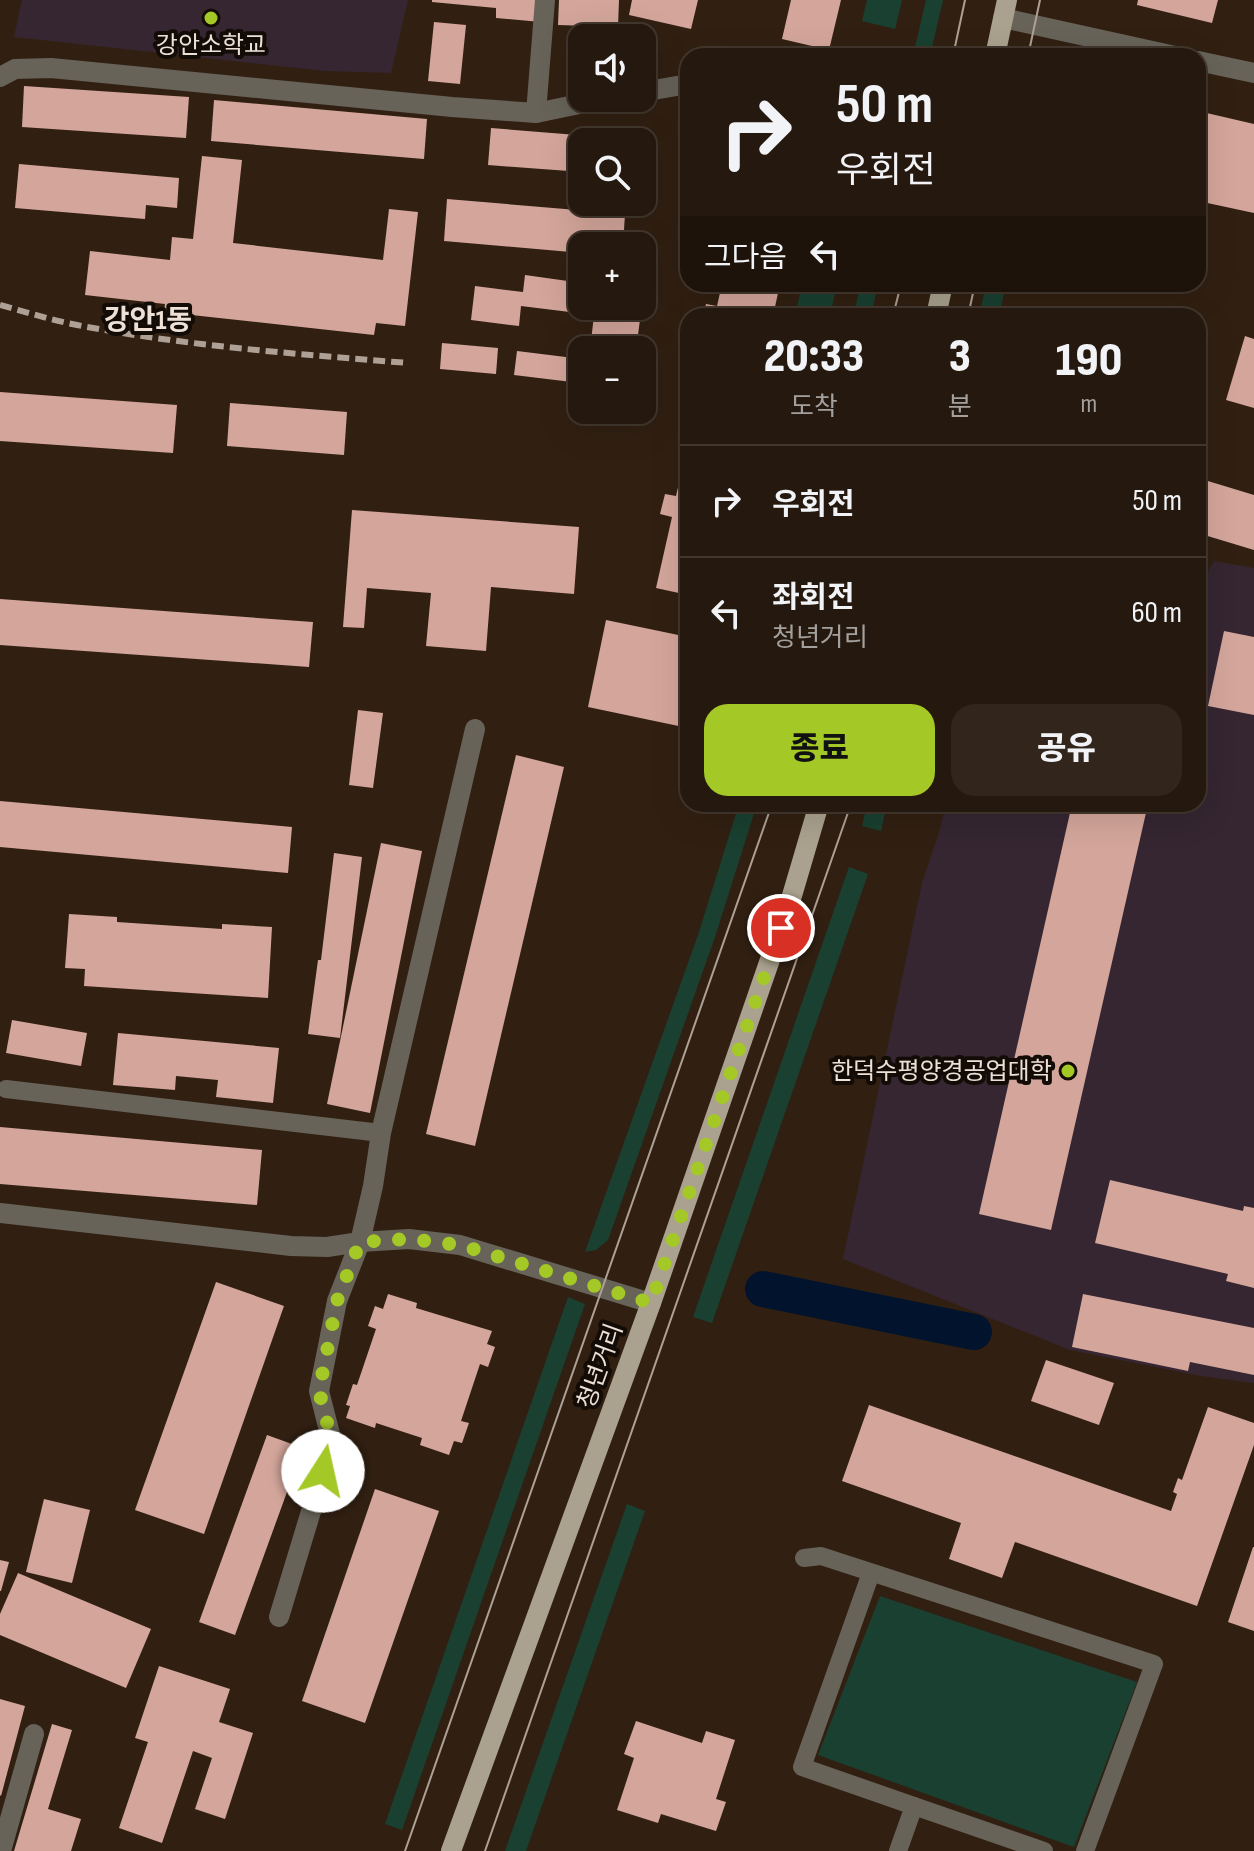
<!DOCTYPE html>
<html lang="ko">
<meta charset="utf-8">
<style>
:root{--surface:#25180e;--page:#31251c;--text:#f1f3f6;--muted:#a3a09e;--line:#42372e;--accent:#a4c825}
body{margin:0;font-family:"Sofia Sans Condensed","Noto Sans KR",sans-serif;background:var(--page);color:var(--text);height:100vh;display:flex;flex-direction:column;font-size:30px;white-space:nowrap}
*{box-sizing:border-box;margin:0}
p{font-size:26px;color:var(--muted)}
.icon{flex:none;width:44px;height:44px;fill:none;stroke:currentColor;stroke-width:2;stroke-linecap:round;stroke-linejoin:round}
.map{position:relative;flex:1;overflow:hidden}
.panel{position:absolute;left:680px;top:308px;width:526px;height:504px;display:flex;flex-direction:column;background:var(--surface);border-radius:24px;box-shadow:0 8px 32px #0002,0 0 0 2px var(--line)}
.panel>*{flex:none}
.hud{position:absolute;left:680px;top:48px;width:526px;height:244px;border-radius:24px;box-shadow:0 8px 32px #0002,0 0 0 2px var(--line);background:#25180e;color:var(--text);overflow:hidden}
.fabs{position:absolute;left:568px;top:24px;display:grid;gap:16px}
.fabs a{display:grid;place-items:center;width:88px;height:88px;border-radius:16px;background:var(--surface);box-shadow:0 8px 32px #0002,0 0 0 2px var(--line);font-size:40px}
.pin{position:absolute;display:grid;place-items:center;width:68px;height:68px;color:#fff;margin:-34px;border:4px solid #fff;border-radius:50%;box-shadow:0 2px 8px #0007}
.me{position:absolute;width:88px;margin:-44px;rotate:10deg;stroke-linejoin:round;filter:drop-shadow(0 0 6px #0008)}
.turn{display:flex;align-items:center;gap:28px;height:168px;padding:0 24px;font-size:36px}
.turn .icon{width:104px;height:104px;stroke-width:2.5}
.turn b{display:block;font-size:56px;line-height:68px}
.then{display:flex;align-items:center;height:76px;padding:0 24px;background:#0003;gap:16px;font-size:30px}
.eta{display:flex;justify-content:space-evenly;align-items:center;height:136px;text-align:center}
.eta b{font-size:48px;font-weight:800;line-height:56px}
.button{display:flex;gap:16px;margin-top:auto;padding:16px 24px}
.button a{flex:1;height:92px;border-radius:24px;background:var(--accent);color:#111;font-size:32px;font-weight:800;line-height:92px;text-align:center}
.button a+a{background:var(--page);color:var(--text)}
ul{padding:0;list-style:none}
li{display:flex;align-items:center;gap:24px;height:112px;padding:0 24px;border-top:2px solid var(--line)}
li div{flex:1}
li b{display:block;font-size:30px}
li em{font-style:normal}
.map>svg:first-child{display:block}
.education{fill:#352631}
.green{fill:#194030}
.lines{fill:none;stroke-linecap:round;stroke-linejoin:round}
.canal{stroke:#02142d;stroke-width:36}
.building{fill:#d4a69b}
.service{stroke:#676359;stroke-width:18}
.minor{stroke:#676359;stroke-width:20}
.primary{stroke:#aaa28e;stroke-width:20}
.tram{stroke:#aea095;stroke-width:2}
.rail{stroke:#aea095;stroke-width:6;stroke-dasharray:12 6;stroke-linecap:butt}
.route{stroke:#a4c825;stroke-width:14;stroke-dasharray:0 25.2}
.poi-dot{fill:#a4c825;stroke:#130c06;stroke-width:3}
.labels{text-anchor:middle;stroke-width:8;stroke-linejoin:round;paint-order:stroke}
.poi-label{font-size:24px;fill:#ece0d7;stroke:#130c06}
.street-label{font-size:24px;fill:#ece0d7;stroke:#130c06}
.quarter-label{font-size:28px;font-weight:bold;fill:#ece0d7;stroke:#130c06}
</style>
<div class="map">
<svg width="1254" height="1851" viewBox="0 0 1254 1851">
<rect width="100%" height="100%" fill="#312012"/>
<g class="education">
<polygon points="22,0 408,0 391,73 325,71 14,37"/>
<polygon points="1214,561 1254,568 1254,1383 1201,1376 1070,1350 843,1259 922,883 939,832 946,804 1198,804 1198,587"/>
</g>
<g class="green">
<polygon points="867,0 902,0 895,29 862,21"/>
<polygon points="926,0 943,0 930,56 913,56"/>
<polygon points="802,284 837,284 830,316 795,316"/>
<polygon points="861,284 878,284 871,316 853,316"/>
<polygon points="986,284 1006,284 999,316 979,316"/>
<polygon points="739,804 757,804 715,937 608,1240 596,1250 585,1252 699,932"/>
<polygon points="867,804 887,804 881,831 862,826"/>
<polygon points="849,867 868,874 712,1323 693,1317"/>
<polygon points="568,1297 585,1304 402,1830 385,1824"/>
<polygon points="627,1504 645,1511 526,1851 505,1851"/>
<polygon points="880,1596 1137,1682 1074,1847 818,1755"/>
</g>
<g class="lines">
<polyline class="canal" points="763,1289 974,1332"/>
</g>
<g class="building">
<polygon points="432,0 543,0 541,22 496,18 496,8 432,2"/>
<polygon points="559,0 619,0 618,27 558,25"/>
<polygon points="632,0 698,0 691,29 629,15"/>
<polygon points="791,0 841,0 829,50 782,39"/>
<polygon points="1138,0 1218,0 1212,23 1137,5"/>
<polygon points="434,22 466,25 460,84 428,81"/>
<polygon points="24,86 189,97 186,138 22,127"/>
<polygon points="214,100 427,119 424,159 211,141"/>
<polygon points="1198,111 1254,124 1254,213 1198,201"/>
<polygon points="491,128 602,137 601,142 582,142 582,172 488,165"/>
<polygon points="202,156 242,160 233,243 383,260 389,209 418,212 405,326 376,323 374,335 164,312 165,304 85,295 90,251 170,260 172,237 193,239"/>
<polygon points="19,164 179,178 177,208 146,205 145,219 15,208"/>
<polygon points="447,199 625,214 623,246 582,246 582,253 444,241"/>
<polygon points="525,275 582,283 582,306 613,306 613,308 641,312 636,350 590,350 594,315 521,306 519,326 471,320 475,286 523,292"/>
<polygon points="722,284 780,284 773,316 703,316 706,304 717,306"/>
<polygon points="1245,336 1254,339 1254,408 1226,400"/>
<polygon points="442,343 498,348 496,374 440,369"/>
<polygon points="517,351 582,359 580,383 514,375"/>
<polygon points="0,392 177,405 173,453 0,441"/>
<polygon points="230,403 347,412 344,455 227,446"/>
<polygon points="687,448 688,448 688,595 656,588 672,517 660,514 665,494 676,496"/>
<polygon points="1198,478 1254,495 1254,550 1201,534 1198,542"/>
<polygon points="352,510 579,527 574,594 491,587 486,651 426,646 431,593 367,588 364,628 343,627"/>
<polygon points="0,599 313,622 309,667 0,645"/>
<polygon points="606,620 688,637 688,728 588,707"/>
<polygon points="1224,631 1254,637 1254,715 1208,706"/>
<polygon points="358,710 383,713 373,788 349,785"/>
<polygon points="516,755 564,767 475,1146 426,1134"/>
<polygon points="0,801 292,827 288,873 0,847"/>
<polygon points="1072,804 1148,804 1051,1230 979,1214"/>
<polygon points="381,843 422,851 370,1113 327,1104"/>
<polygon points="334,853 362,857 340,1038 308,1034 318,960 321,960"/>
<polygon points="69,914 117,917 117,922 222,929 222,924 272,927 268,998 84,986 85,969 65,968"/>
<polygon points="12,1020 87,1033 81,1066 6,1053"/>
<polygon points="118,1033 279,1048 273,1103 216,1097 218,1080 176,1076 175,1090 113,1085"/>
<polygon points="0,1127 262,1150 257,1205 0,1184"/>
<polygon points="1110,1180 1243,1211 1244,1206 1254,1208 1254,1288 1226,1281 1228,1274 1095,1243"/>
<polygon points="216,1282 284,1306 204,1534 135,1510"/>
<polygon points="388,1294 417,1303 416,1308 492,1331 487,1344 495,1347 488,1367 480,1364 461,1421 469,1423 462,1443 454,1441 449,1455 420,1445 422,1438 376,1423 375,1428 346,1418 350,1406 346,1405 353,1384 357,1385 376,1329 368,1326 375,1306 383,1309"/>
<polygon points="1083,1294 1254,1328 1254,1375 1190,1362 1188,1371 1072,1347"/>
<polygon points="1046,1360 1114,1383 1099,1425 1031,1401"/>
<polygon points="869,1405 1171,1511 1177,1494 1173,1492 1178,1478 1182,1480 1208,1407 1254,1423 1254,1445 1197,1606 1015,1542 1002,1578 949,1559 961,1523 842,1481"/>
<polygon points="267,1435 303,1448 235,1635 199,1622"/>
<polygon points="375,1489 439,1511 365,1723 302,1701"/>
<polygon points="44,1499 90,1510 72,1583 26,1572"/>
<polygon points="1253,1547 1254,1547 1254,1631 1228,1622"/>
<polygon points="0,1560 9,1562 1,1591 0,1591"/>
<polygon points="18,1573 151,1629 126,1688 0,1635 0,1614"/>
<polygon points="159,1666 230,1689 219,1722 253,1733 225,1819 195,1809 212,1758 193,1751 162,1843 119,1828 148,1742 135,1738"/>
<polygon points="0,1699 25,1706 1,1796 0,1795"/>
<polygon points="636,1721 702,1743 706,1731 735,1740 716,1799 726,1802 716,1831 661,1814 658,1823 617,1810 634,1758 624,1754"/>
<polygon points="52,1724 72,1730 48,1809 81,1819 71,1851 14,1851"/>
</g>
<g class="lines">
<g class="service">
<polyline points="6,1089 381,1133"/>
<polyline points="804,1558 821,1556 1154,1664 1085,1851"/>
<polyline points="871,1573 802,1767 914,1806 898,1851"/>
<polyline points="914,1806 1044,1851"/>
</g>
<g class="minor">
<polyline points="1003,18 1175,56"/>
<polyline points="1198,61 1254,73"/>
<polyline points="0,77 15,69 51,68 452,107 536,113 608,98"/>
<polyline points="642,92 688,84"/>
<polyline points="536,113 545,0"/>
<polyline points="0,1213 291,1246 327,1247 360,1242 409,1239 460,1245 651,1303"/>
<polyline points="279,1617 332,1442 319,1391 337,1301 360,1242 373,1186 381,1133 475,729"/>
<polyline points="1,1851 34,1734"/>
</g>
<g class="primary">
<polyline points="995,56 1007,0"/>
<polyline points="936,316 943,284"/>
<polyline points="451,1851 651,1303 791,899 819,804"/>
</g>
<g class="tram">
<polyline points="953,56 965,0"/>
<polyline points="1028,56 1040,0"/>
<polyline points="893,316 901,284"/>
<polyline points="968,316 975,284"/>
<polyline points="405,1851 772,804"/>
<polyline points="485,1851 851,804"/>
</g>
<path class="rail" d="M0 305C26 312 51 320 77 325 186 346 297 354 408 363"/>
</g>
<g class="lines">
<polyline class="route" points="323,1471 332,1442 319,1391 337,1301 360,1242 409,1239 460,1245 651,1303 781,928"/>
</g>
<g class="poi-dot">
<circle cx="211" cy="18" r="8"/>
<circle cx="1068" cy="1071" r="8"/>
</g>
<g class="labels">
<g class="poi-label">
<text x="211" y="53">강안소학교</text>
<text x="1052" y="1079" text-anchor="end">한덕수평양경공업대학</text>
</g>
<g class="street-label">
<text transform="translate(600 1366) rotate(-70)" y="8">청년거리</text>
</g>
<g class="quarter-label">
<text x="148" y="329">강안1동</text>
</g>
</g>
</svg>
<div class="fabs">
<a><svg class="icon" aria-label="sound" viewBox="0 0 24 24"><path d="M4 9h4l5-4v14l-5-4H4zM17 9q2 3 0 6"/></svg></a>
<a><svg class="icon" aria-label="search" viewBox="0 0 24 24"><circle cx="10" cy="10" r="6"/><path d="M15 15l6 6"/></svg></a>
<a>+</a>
<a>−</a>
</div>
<div class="pin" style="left:781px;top:928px;background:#d93025"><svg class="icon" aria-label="arrive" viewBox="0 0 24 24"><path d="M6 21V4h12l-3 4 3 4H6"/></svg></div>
<svg class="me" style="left:323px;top:1471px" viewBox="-20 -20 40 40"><circle r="19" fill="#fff"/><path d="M0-13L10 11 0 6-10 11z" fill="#a4c825"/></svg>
<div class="hud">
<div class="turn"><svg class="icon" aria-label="right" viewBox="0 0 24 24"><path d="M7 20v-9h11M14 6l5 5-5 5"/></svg><div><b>50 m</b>우회전</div></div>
<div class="then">그다음<svg class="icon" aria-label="left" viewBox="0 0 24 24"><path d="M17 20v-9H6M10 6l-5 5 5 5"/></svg></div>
</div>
<section class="panel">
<div class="eta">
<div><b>20:33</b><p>도착</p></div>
<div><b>3</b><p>분</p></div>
<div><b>190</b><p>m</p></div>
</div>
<ul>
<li><svg class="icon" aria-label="right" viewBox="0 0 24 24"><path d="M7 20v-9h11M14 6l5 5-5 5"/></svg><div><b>우회전</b></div><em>50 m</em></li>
<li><svg class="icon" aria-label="left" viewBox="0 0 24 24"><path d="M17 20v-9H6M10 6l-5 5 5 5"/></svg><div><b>좌회전</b><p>청년거리</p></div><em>60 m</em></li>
</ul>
<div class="button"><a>종료</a><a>공유</a></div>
</section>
</div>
